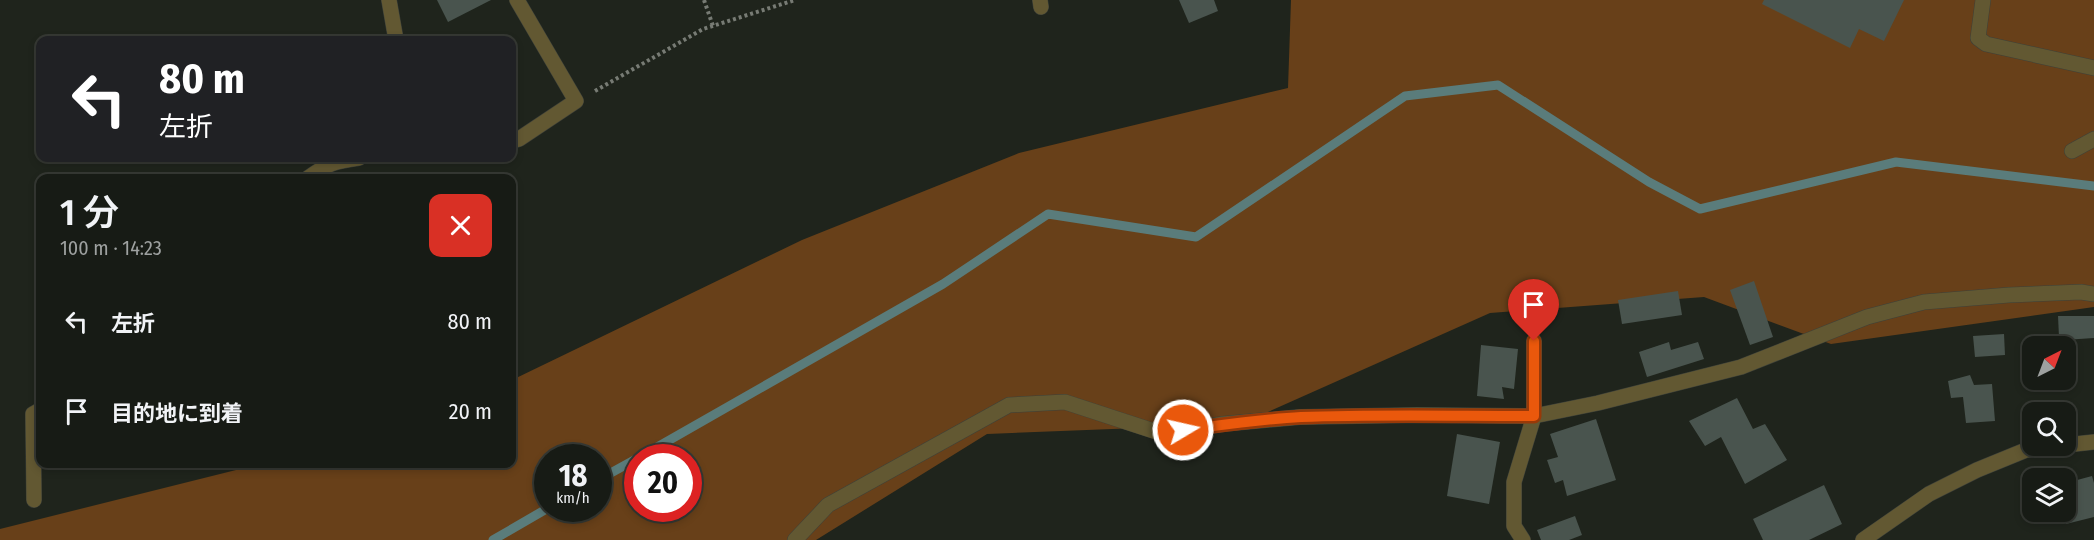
<!DOCTYPE html>
<html lang="ja">
<meta charset="utf-8">
<style>
:root{--surface:#171b15;--page:#20241e;--text:#f1f3f6;--muted:#9ea1a0;--line:#363934}
body{margin:0;font-family:"Fira Sans Condensed","Noto Sans JP",sans-serif;background:var(--page);color:var(--text);height:100vh;display:flex;flex-direction:column;font-size:22px;white-space:nowrap}
*{box-sizing:border-box;margin:0}
p{font-size:20px;color:var(--muted)}
.icon{flex:none;width:33px;height:33px;fill:none;stroke:currentColor;stroke-width:2;stroke-linecap:round;stroke-linejoin:round}
.map{position:relative;flex:1;overflow:hidden}
.sheet{position:absolute;left:36px;top:174px;width:480px;height:294px;display:flex;flex-direction:column;background:var(--surface);border-radius:12px;box-shadow:0 3px 9px #0003,0 0 0 2px var(--line)}
.sheet>*{flex:none}
.guide{position:absolute;left:36px;top:36px;width:480px;height:126px;border-radius:12px;box-shadow:0 3px 9px #0003,0 0 0 2px var(--line);background:#202124;color:#fff;overflow:hidden}
.needle{width:39px;rotate:42deg}
.controls{position:absolute;left:2022px;top:336px;display:grid;gap:12px}
.controls a{display:grid;place-items:center;width:54px;height:54px;border-radius:12px;background:var(--surface);box-shadow:0 3px 9px #0003,0 0 0 2px var(--line);font-size:30px}
.speed{position:absolute;left:534px;top:444px;display:flex;gap:12px;font-size:30px;font-weight:700;text-align:center}
.speed>*{display:grid;place-content:center;width:78px;height:78px;border-radius:50%;background:var(--surface);box-shadow:0 3px 9px #0003,0 0 0 2px var(--line);line-height:1}
.speed small{font-size:15px;font-weight:400}
.speed .limit{border:9px solid #d22;background:#fff;color:#111}
.pin{position:absolute;display:grid;place-items:center;width:51px;height:51px;color:#fff;margin:-62px -26px;border-radius:50% 50% 50% 0;rotate:-45deg;box-shadow:0 0 6px #0007}
.pin .icon{rotate:45deg}
.me{position:absolute;width:66px;margin:-33px;rotate:81deg;stroke-linejoin:round;filter:drop-shadow(0 0 4px #0008)}
.turn{display:flex;align-items:center;gap:21px;height:126px;padding:0 24px;font-size:27px}
.turn .icon{width:78px;height:78px;stroke-width:2.5}
.turn b{display:block;font-size:42px;line-height:51px}
.round{display:grid;place-items:center;flex:none;width:63px;height:63px;border-radius:12px;background:var(--page)}
.summary{display:flex;align-items:center;justify-content:space-between;height:102px;padding:0 24px}
h1{font-size:36px;font-weight:600;line-height:45px}
ul{padding:0;list-style:none}
li{display:flex;align-items:center;gap:18px;height:90px;padding:0 24px}
li div{flex:1}
li b{display:block;font-size:22px}
li em{font-style:normal}
.map>svg:first-child{display:block}
.forest{fill:#684019;fill-rule:evenodd}
.lines{fill:none;stroke-linecap:round;stroke-linejoin:round}
.stream{stroke:#5a7c7b;stroke-width:9}
.building{fill:#49544e}
.minor-casing{stroke:#3d413a;stroke-width:16}
.path{stroke:#777b74;stroke-width:4;stroke-dasharray:3 3;stroke-linecap:butt}
.minor{stroke:#625832;stroke-width:15}
.route-casing{stroke:#983908;stroke-width:15}
.route{stroke:#ea580c;stroke-width:10}
</style>
<div class="map">
<svg width="2094" height="540" viewBox="0 0 2094 540">
<rect width="100%" height="100%" fill="#1f241c"/>
<path class="forest" d="M1291 0H2094V307L1831 344 1704 297 1490 313 1241 424 987 434 816 540H0V529L260 464H512V380L802 240 1019 153 1288 88ZM548 458H598V508H548ZM638 458H688V508H638Z"/>
<g class="lines">
<g class="stream">
<polyline points="638,458 943,284 1048,214 1196,237 1405,96 1498,85 1649,182 1700,209 1896,162 2094,186"/>
<polyline points="598,480 638,458"/>
<polyline points="493,540 548,508"/>
</g>
</g>
<g class="building">
<polygon points="437,0 491,0 448,22"/>
<polygon points="1179,0 1214,0 1218,11 1189,23"/>
<polygon points="1764,0 1904,0 1884,41 1859,29 1850,48 1762,4"/>
<polygon points="1754,281 1773,337 1750,345 1730,290"/>
<polygon points="1678,291 1682,315 1622,324 1618,300"/>
<polygon points="2058,316 2094,316 2094,338 2064,340 2059,337"/>
<polygon points="2004,334 2005,355 1975,357 1973,336"/>
<polygon points="1669,342 1671,350 1698,342 1704,359 1647,377 1639,352"/>
<polygon points="1481,345 1518,349 1514,389 1502,387 1504,399 1477,396"/>
<polygon points="1970,375 1974,385 1992,384 1995,421 1966,423 1963,397 1951,398 1948,381"/>
<polygon points="1737,398 1753,429 1765,424 1787,460 1745,484 1721,437 1705,446 1689,421"/>
<polygon points="1596,419 1616,480 1567,496 1563,480 1555,483 1547,460 1558,457 1550,434"/>
<polygon points="1457,434 1500,442 1489,504 1447,496"/>
<polygon points="2092,476 2094,483 2094,517 2066,524 2063,512 2066,512 2066,483"/>
<polygon points="1824,485 1842,524 1809,540 1763,540 1753,519"/>
<polygon points="1575,516 1582,535 1569,540 1541,540 1537,530"/>
</g>
<g class="lines">
<g class="minor-casing">
<g id="minor">
<polyline points="389,0 396,40"/>
<polyline points="1040,0 1041,7"/>
<polyline points="1983,0 1978,38 1986,44 2094,68"/>
<polyline points="512,141 519,139 576,101 517,0"/>
<polyline points="2072,151 2094,139"/>
<path d="M308 178C327 164 335 161 359 158"/>
<polyline points="2066,445 2094,442"/>
<polyline points="34,500 33,414 40,410"/>
<polyline points="795,540 828,505 1009,405 1065,402 1163,434 1223,424 1300,417 1417,415 1534,416 1598,403 1741,367 1867,317 1924,302 2009,295 2081,292 2094,294"/>
<polyline points="1523,540 1514,526 1514,482 1534,416 1534,341"/>
<polyline points="1863,540 1929,494 1977,470 2026,450 2062,446"/>
</g>
</g>
<g class="path">
<polyline points="704,0 713,26"/>
<polyline points="595,91 703,29 795,0"/>
</g>
<use href="#minor" class="minor"/>
</g>
<g class="lines">
<g class="route-casing">
<path id="route" d="M1183 430C1222 425 1262 419 1301 417 1379 414 1456 416 1534 416V341"/>
</g>
<use href="#route" class="route"/>
</g>
</svg>
<div class="controls">
<a><svg class="needle" viewBox="-14 -14 28 28"><path d="M0-13l5 13h-10z" fill="#e53935"/><path d="M0 13l5-13h-10z" fill="#9ea1a0"/></svg></a>
<a><svg class="icon" aria-label="search" viewBox="0 0 24 24"><circle cx="10" cy="10" r="6"/><path d="M15 15l6 6"/></svg></a>
<a><svg class="icon" aria-label="layers" viewBox="0 0 24 24"><path d="M12 4l9 5-9 5-9-5zM3 14l9 5 9-5"/></svg></a>
</div>
<div class="speed"><div>18<small>km/h</small></div><div class="limit">20</div></div>
<div class="pin" style="left:1534px;top:341px;background:#d93025"><svg class="icon" aria-label="arrive" viewBox="0 0 24 24"><path d="M6 21V4h12l-3 4 3 4H6"/></svg></div>
<svg class="me" style="left:1183px;top:430px" viewBox="-20 -20 40 40"><circle r="17" fill="#ea580c" stroke="#fff" stroke-width="3"/><path d="M0-11L8 9 0 5-8 9z" fill="#fff"/></svg>
<div class="guide">
<div class="turn"><svg class="icon" aria-label="left" viewBox="0 0 24 24"><path d="M17 20v-9H6M10 6l-5 5 5 5"/></svg><div><b>80 m</b>左折</div></div>
</div>
<section class="sheet">
<div class="summary"><div><h1>1 分</h1><p>100 m · 14:23</p></div><a class="round" style="background:#d93025;color:#fff"><svg class="icon" aria-label="close" viewBox="0 0 24 24"><path d="M6 6l12 12M18 6L6 18"/></svg></a></div>
<ul>
<li><svg class="icon" aria-label="left" viewBox="0 0 24 24"><path d="M17 20v-9H6M10 6l-5 5 5 5"/></svg><div><b>左折</b></div><em>80 m</em></li>
<li><svg class="icon" aria-label="arrive" viewBox="0 0 24 24"><path d="M6 21V4h12l-3 4 3 4H6"/></svg><div><b>目的地に到着</b></div><em>20 m</em></li>
</ul>
</section>
</div>
